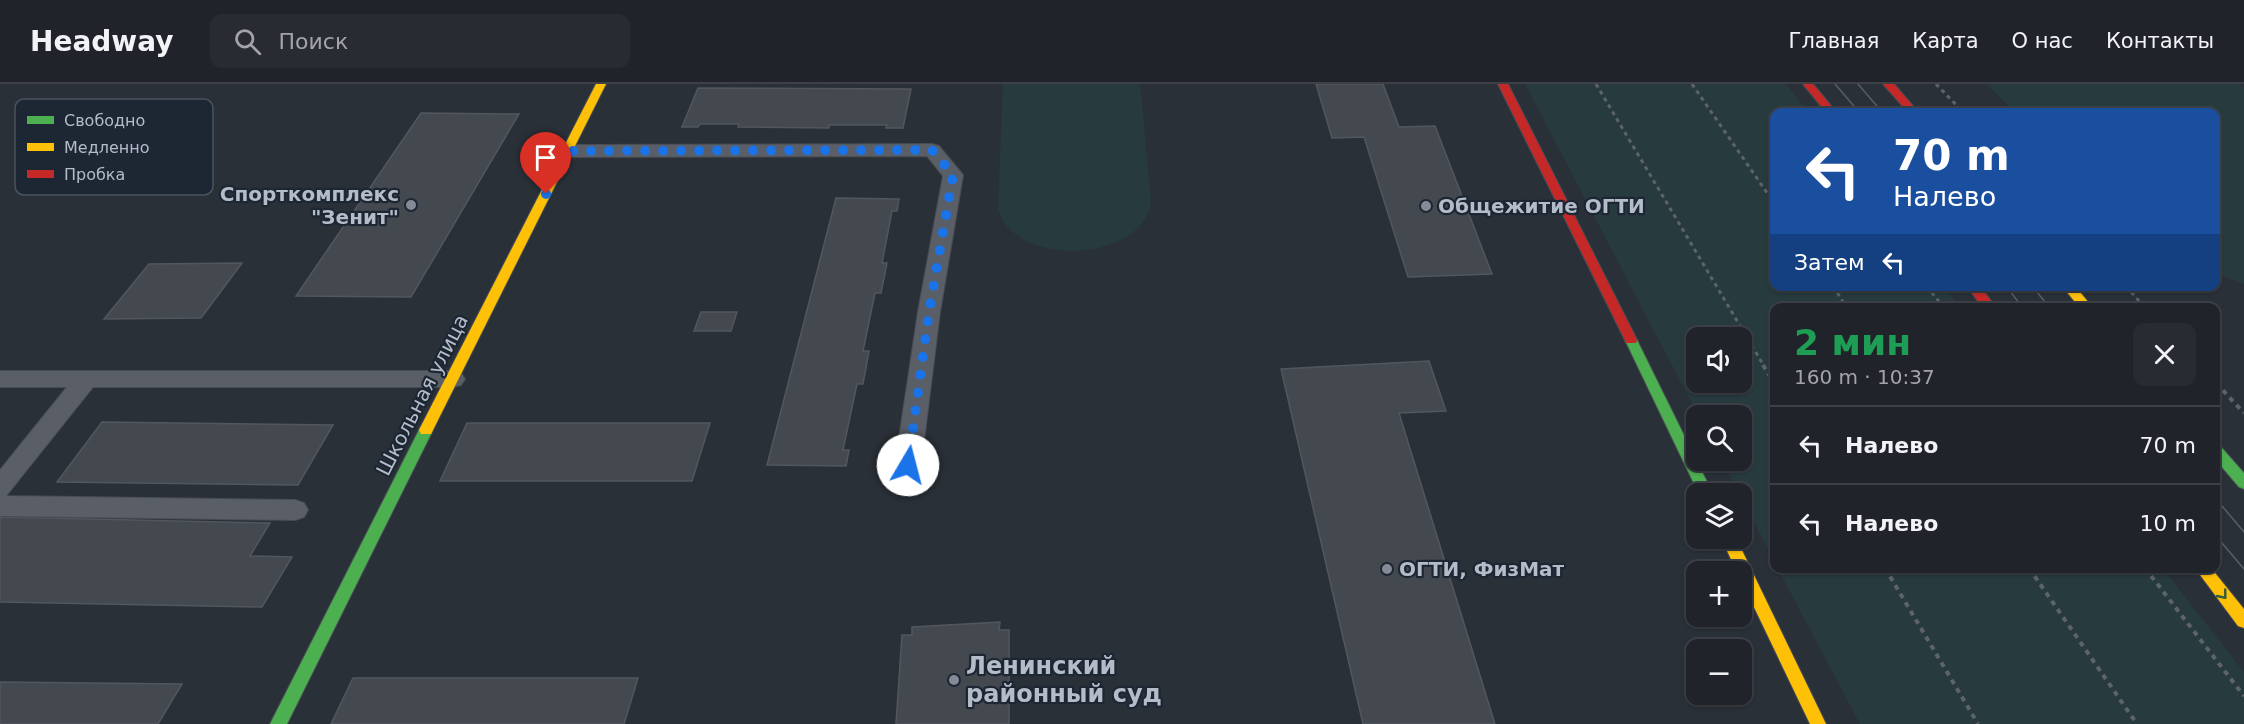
<!DOCTYPE html>
<html lang="ru">
<meta charset="utf-8">
<style>
:root{--surface:#20242a;--page:#282c32;--text:#f1f3f6;--muted:#a2a4a8;--line:#3d4147}
body{margin:0;font-family:"DejaVu Sans",sans-serif;background:var(--page);color:var(--text);height:100vh;display:flex;flex-direction:column;font-size:22px;white-space:nowrap}
*{box-sizing:border-box;margin:0}
p{font-size:20px;color:var(--muted)}
.icon{flex:none;width:33px;height:33px;fill:none;stroke:currentColor;stroke-width:2;stroke-linecap:round;stroke-linejoin:round}
.map{position:relative;flex:1;overflow:hidden}
.panel{position:absolute;left:1770px;top:219px;width:450px;height:270px;display:flex;flex-direction:column;background:var(--surface);border-radius:12px;box-shadow:0 2px 4px #0004,0 0 0 2px var(--line)}
.panel>*{flex:none}
.hud{position:absolute;left:1770px;top:24px;width:450px;height:183px;border-radius:12px;box-shadow:0 2px 4px #0004,0 0 0 2px var(--line);background:#1a4fa0;color:#fff;overflow:hidden}
.tools{position:absolute;left:1686px;top:243px;display:grid;gap:12px}
.tools a{display:grid;place-items:center;width:66px;height:66px;border-radius:12px;background:var(--surface);box-shadow:0 2px 4px #0004,0 0 0 2px var(--line);font-size:30px}
.pin{position:absolute;display:grid;place-items:center;width:51px;height:51px;color:#fff;margin:-62px -26px;border-radius:50% 50% 50% 0;rotate:-45deg;box-shadow:0 0 6px #0007}
.pin .icon{rotate:45deg}
.me{position:absolute;width:66px;margin:-33px;rotate:8deg;stroke-linejoin:round;filter:drop-shadow(0 0 4px #0008)}
.turn{display:flex;align-items:center;gap:21px;height:126px;padding:0 24px;font-size:27px}
.turn .icon{width:78px;height:78px;stroke-width:2.5}
.turn b{display:block;font-size:42px;line-height:51px}
.then{display:flex;align-items:center;height:57px;padding:0 24px;background:#0003;gap:12px;font-size:22px}
.round{display:grid;place-items:center;flex:none;width:63px;height:63px;border-radius:12px;background:var(--page)}
.head{display:flex;align-items:center;justify-content:space-between;height:102px;padding:0 24px}
h1{font-size:36px;font-weight:800;line-height:45px;color:#1e9e55}
ul{padding:0;list-style:none}
li{display:flex;align-items:center;gap:18px;height:78px;padding:0 24px;border-top:2px solid var(--line)}
li div{flex:1}
li b{display:block;font-size:22px}
li em{font-style:normal}
header{display:flex;align-items:center;gap:36px;box-sizing:border-box;height:84px;padding:0 30px;background:var(--surface);border-bottom:2px solid var(--line)}
header strong{font-size:28px}
nav{display:flex;gap:33px;margin-inline-start:auto;font-size:21px}
.search{width:420px;height:54px;background:var(--page);display:flex;align-items:center;gap:15px;box-sizing:border-box;padding:0 21px;border-radius:12px;color:var(--muted);font-size:22px}
.map>svg:first-child{display:block}
.green{fill:#273a3e;fill-rule:evenodd}
.building{fill:#444950;stroke:#52575f;stroke-width:1.5}
.lines{fill:none;stroke-linecap:round;stroke-linejoin:round}
.lane-casing{stroke:#484c53;stroke-width:2}
.fast-casing{stroke:#484c53;stroke-width:2}
.slow-casing{stroke:#484c53;stroke-width:2}
.jam-casing{stroke:#484c53;stroke-width:2}
.path-far1{stroke:#5d636a;stroke-width:3;stroke-dasharray:4 4;stroke-linecap:butt}
.path{stroke:#5d636a;stroke-width:4;stroke-dasharray:5 5;stroke-linecap:butt}
.lane{fill:#5a5e66;fill-rule:evenodd}
.fast{fill:#4caf50;fill-rule:evenodd}
.slow{fill:#ffc107;fill-rule:evenodd}
.jam{fill:#c62828;fill-rule:evenodd}
.tram{stroke:#595d64;stroke-width:1.5}
.oneway{stroke:#305d3f}
.route{stroke:#1a73e8;stroke-width:10;stroke-dasharray:0 18}
.poi-dot{fill:#848b96;stroke:#1d2633;stroke-width:2}
.labels{text-anchor:middle;stroke-width:4.5;stroke-linejoin:round;paint-order:stroke}
.poi-label{font-size:20px;font-weight:bold;fill:#b4bcc9;stroke:#1d2633;text-anchor:start}
.street-label{font-size:20px;fill:#b4bcc9;stroke:#1d2633}
.near-poi-label{font-size:24px;font-weight:bold;fill:#b4bcc9;stroke:#1d2633;text-anchor:start}
.key{fill:#1d2633;stroke:#4a5360;stroke-width:1.5}
.key-label{font-size:16px;fill:#b4bcc9}
</style>
<header>
<strong>Headway</strong>
<div class="search"><svg class="icon" aria-label="search" viewBox="0 0 24 24"><circle cx="10" cy="10" r="6"/><path d="M15 15l6 6"/></svg>Поиск</div>
<nav><a>Главная</a><a>Карта</a><a>О нас</a><a>Контакты</a></nav>
</header>
<div class="map">
<svg width="2244" height="640" viewBox="0 0 2244 640">
<rect width="100%" height="100%" fill="#2a3038"/>
<g class="green">
<path d="M1003 0H1140L1151 116C1146 180 1011 184 998 124Z"/>
<path d="M1525 0H1786L1808 28H1774V202L1943 203 1960 223 1774 224V477L1742 414V410L1739 409 1722 377 1742 376V332L1698 331ZM1696 254H1742V298H1696Z"/>
<polygon points="1987,0 2239,0 2244,4 2244,200 2216,190 2216,28 2015,28"/>
<polygon points="1778,485 2163,485 2244,588 2244,640 1860,640"/>
</g>
<g class="building">
<polygon points="1316,0 1383,0 1399,43 1435,42 1492,190 1408,193 1364,53 1332,54"/>
<polygon points="698,4 911,5 903,44 886,44 887,41 829,41 829,44 738,43 739,40 700,40 698,43 682,43"/>
<polygon points="421,29 519,30 411,213 296,212"/>
<polygon points="836,114 899,115 897,127 892,127 882,179 887,179 881,209 875,209 863,267 869,267 863,300 857,300 843,366 849,366 846,382 767,381"/>
<polygon points="242,179 201,234 104,235 149,180"/>
<polygon points="701,228 737,228 731,247 694,247"/>
<polygon points="1429,277 1446,327 1399,329 1495,640 1363,640 1281,285"/>
<polygon points="102,338 333,341 298,401 57,398"/>
<polygon points="467,339 710,339 692,397 440,397"/>
<polygon points="0,433 270,439 250,472 292,473 262,523 0,518"/>
<polygon points="1000,538 999,546 1009,546 1009,640 896,640 902,551 912,551 912,543"/>
<polygon points="353,594 638,594 624,640 331,640"/>
<polygon points="0,598 182,600 158,640 0,640"/>
</g>
<g class="lines">
<g class="lane-casing">
<g id="lane">
<polygon points="932,60 939,62 963,91 940,228 921,381 917,388 908,391 899,388 895,381 918,228 943,92 927,72 567,73 560,71 557,67 560,63 567,61"/>
<polygon points="0,287 453,287 461,289 465,295 461,301 453,303 93,303 6,412 295,416 304,419 308,426 304,433 295,436 0,432 0,386 67,303 0,303"/>
</g>
</g>
<g class="fast-casing">
<g id="fast">
<polygon points="1631,252 1637,256 1713,410 1699,410 1625,256"/>
<polygon points="426,341 431,342 433,346 287,640 270,640 419,346 421,342"/>
<polygon points="2216,362 2221,363 2244,389 2244,405 2239,403 2216,376"/>
</g>
</g>
<g class="slow-casing">
<g id="slow">
<polygon points="596,0 606,0 431,350 421,350 419,346"/>
<polygon points="2062,202 2075,202 2093,224 2080,224"/>
<polygon points="1721,454 1736,454 1826,640 1810,640 1742,498 1742,488 1737,488"/>
<polygon points="2195,484 2211,484 2244,525 2244,544 2238,542"/>
</g>
</g>
<g class="jam-casing">
<g id="jam">
<polygon points="1498,0 1508,0 1637,256 1636,259 1626,259 1625,256"/>
<polygon points="1803,0 1813,0 1836,28 1826,28"/>
<polygon points="1883,0 1894,0 1918,28 1908,28"/>
<polygon points="1967,202 1980,202 1996,224 1983,224"/>
</g>
</g>
<g class="path-far1">
<polyline points="1596,0 1764,282"/>
<polyline points="1692,0 1774,119"/>
<polyline points="1936,0 1963,28"/>
<polyline points="1833,202 1847,224"/>
<polyline points="1927,202 1943,223"/>
<polyline points="2126,202 2145,224"/>
</g>
<g class="path">
<polyline points="1763,281 1774,299"/>
<polyline points="2216,299 2244,329"/>
<polyline points="1885,484 1978,640"/>
<polyline points="2029,484 2137,640"/>
<polyline points="2145,484 2244,612"/>
</g>
<use href="#lane" class="lane"/>
<use href="#fast" class="fast"/>
<use href="#slow" class="slow"/>
<use href="#jam" class="jam"/>
<g class="tram">
<polyline points="1835,0 1859,28"/>
<polyline points="1858,0 1882,28"/>
<polyline points="2006,202 2023,224"/>
<polyline points="2032,202 2050,224"/>
<polyline points="2216,415 2244,448"/>
<polyline points="2216,452 2244,485"/>
</g>
</g>
<defs><path id="oneway-chevron" d="M-2-3.5L2.5 0L-2 3.5" fill="none" stroke-width="1.6" stroke-linecap="round" stroke-linejoin="round" transform="scale(1.5)"/></defs>
<use class="oneway" href="#oneway-chevron" transform="translate(2223 511) rotate(51)"/>
<g class="lines">
<polyline class="route" points="546,110 567,67 932,66 953,91 929,228 908,381"/>
</g>
<g class="poi-dot">
<circle cx="411" cy="121" r="6"/>
<circle cx="1426" cy="122" r="6"/>
<circle cx="1387" cy="485" r="6"/>
<circle cx="954" cy="596" r="6"/>
</g>
<g class="labels">
<g class="poi-label">
<text x="399" y="117" text-anchor="end">Спорткомплекс<tspan x="399" dy="23">"Зенит"</tspan></text>
<text x="1438" y="129">Общежитие ОГТИ</text>
<text x="1399" y="492">ОГТИ, ФизМат</text>
</g>
<g class="street-label">
<text transform="translate(422 311) rotate(-63)" y="7">Школьная улица</text>
</g>
<g class="near-poi-label">
<text x="966" y="590">Ленинский<tspan x="966" dy="28">районный суд</tspan></text>
</g>
</g>
<rect x="15" y="15" width="198" height="96" rx="9" class="key"/>
<rect x="27" y="32" width="27" height="8" fill="#4caf50"/>
<rect x="27" y="59" width="27" height="8" fill="#ffc107"/>
<rect x="27" y="86" width="27" height="8" fill="#c62828"/>
<g class="key-label">
<text x="64" y="42">Свободно</text>
<text x="64" y="69">Медленно</text>
<text x="64" y="96">Пробка</text>
</g>
</svg>
<div class="tools">
<a><svg class="icon" aria-label="sound" viewBox="0 0 24 24"><path d="M4 9h4l5-4v14l-5-4H4zM17 9q2 3 0 6"/></svg></a>
<a><svg class="icon" aria-label="search" viewBox="0 0 24 24"><circle cx="10" cy="10" r="6"/><path d="M15 15l6 6"/></svg></a>
<a><svg class="icon" aria-label="layers" viewBox="0 0 24 24"><path d="M12 4l9 5-9 5-9-5zM3 14l9 5 9-5"/></svg></a>
<a>+</a>
<a>−</a>
</div>
<div class="pin" style="left:546px;top:110px;background:#d93025"><svg class="icon" aria-label="arrive" viewBox="0 0 24 24"><path d="M6 21V4h12l-3 4 3 4H6"/></svg></div>
<svg class="me" style="left:908px;top:381px" viewBox="-20 -20 40 40"><circle r="19" fill="#fff"/><path d="M0-13L10 11 0 6-10 11z" fill="#1a73e8"/></svg>
<div class="hud">
<div class="turn"><svg class="icon" aria-label="left" viewBox="0 0 24 24"><path d="M17 20v-9H6M10 6l-5 5 5 5"/></svg><div><b>70 m</b>Налево</div></div>
<div class="then">Затем<svg class="icon" aria-label="left" viewBox="0 0 24 24"><path d="M17 20v-9H6M10 6l-5 5 5 5"/></svg></div>
</div>
<section class="panel">
<div class="head"><div><h1>2 мин</h1><p>160 m · 10:37</p></div><a class="round"><svg class="icon" aria-label="close" viewBox="0 0 24 24"><path d="M6 6l12 12M18 6L6 18"/></svg></a></div>
<ul>
<li><svg class="icon" aria-label="left" viewBox="0 0 24 24"><path d="M17 20v-9H6M10 6l-5 5 5 5"/></svg><div><b>Налево</b></div><em>70 m</em></li>
<li><svg class="icon" aria-label="left" viewBox="0 0 24 24"><path d="M17 20v-9H6M10 6l-5 5 5 5"/></svg><div><b>Налево</b></div><em>10 m</em></li>
</ul>
</section>
</div>
